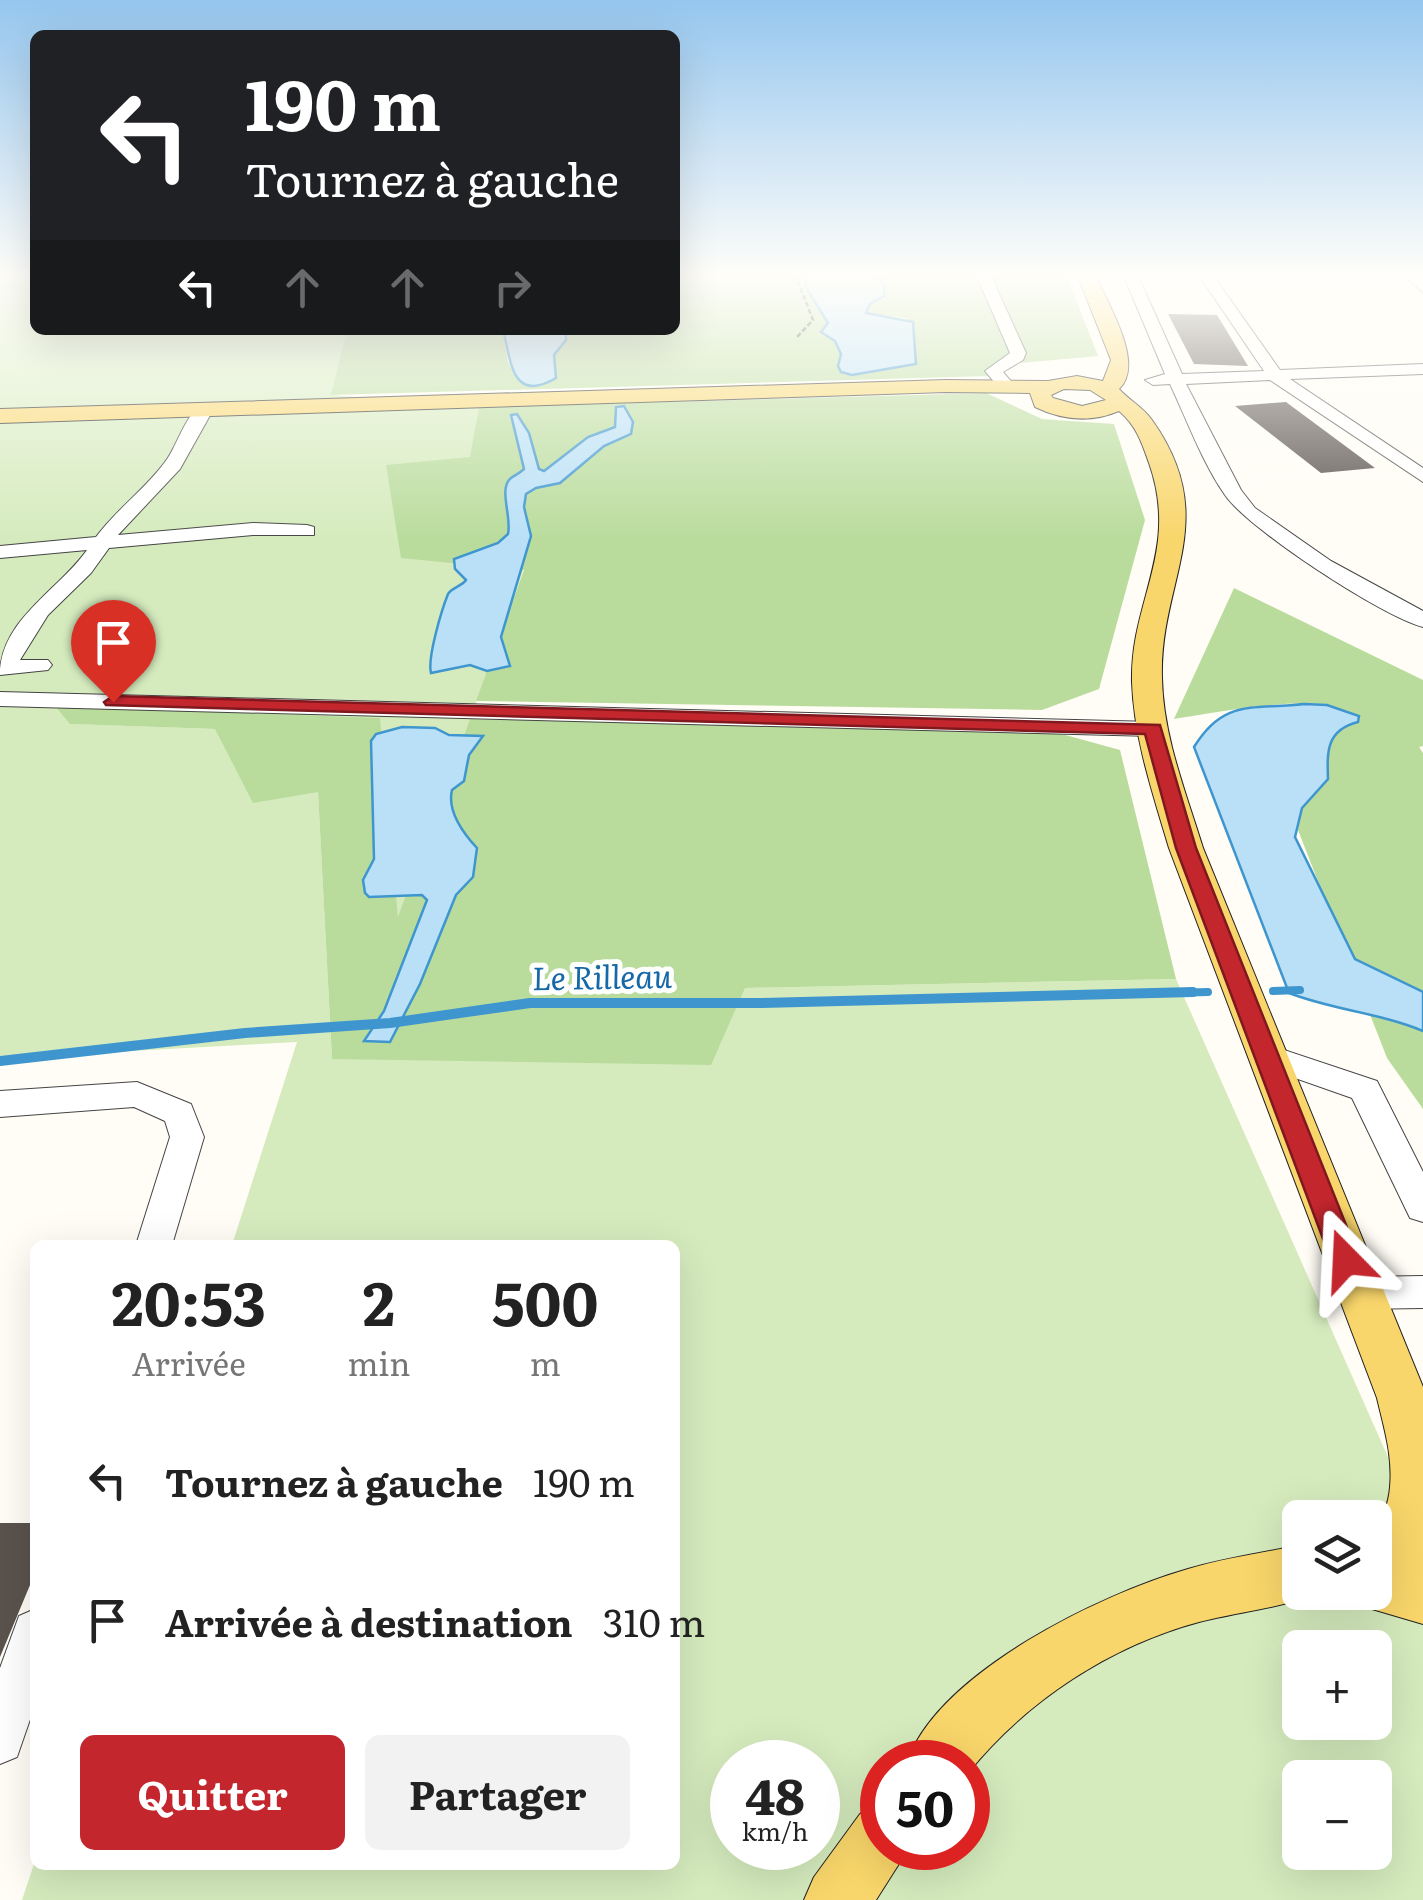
<!DOCTYPE html>
<html lang="fr">
<meta charset="utf-8">
<style>
:root{--surface:#fff;--page:#f2f2f2;--text:#222;--muted:#767676;--accent:#c4262e}
body{margin:0;font-family:Literata,serif;background:var(--page);color:var(--text);height:100vh;display:flex;flex-direction:column;font-size:38px;white-space:nowrap}
*{box-sizing:border-box;margin:0}
p{font-size:32px;color:var(--muted)}
.icon{flex:none;width:55px;height:55px;fill:none;stroke:currentColor;stroke-width:2;stroke-linecap:round;stroke-linejoin:round}
.map{position:relative;flex:1;overflow:hidden}
.panel{position:absolute;left:30px;top:1240px;width:650px;height:630px;display:flex;flex-direction:column;background:var(--surface);border-radius:15px;box-shadow:0 10px 40px #0002}
.panel>*{flex:none}
.hud{position:absolute;left:30px;top:30px;width:650px;height:305px;border-radius:15px;box-shadow:0 10px 40px #0002;background:#202124;color:#fff;overflow:hidden}
.fabs{position:absolute;left:1282px;top:1500px;display:grid;gap:20px}
.fabs a{display:grid;place-items:center;width:110px;height:110px;border-radius:15px;background:var(--surface);box-shadow:0 10px 40px #0002;font-size:50px}
.speed{position:absolute;left:710px;top:1740px;display:flex;gap:20px;font-size:50px;font-weight:700;text-align:center}
.speed>*{display:grid;place-content:center;width:130px;height:130px;border-radius:50%;background:var(--surface);box-shadow:0 10px 40px #0002;line-height:1}
.speed small{font-size:25px;font-weight:400}
.speed .limit{border:15px solid #d22;background:#fff;color:#111}
.pin{position:absolute;display:grid;place-items:center;width:85px;height:85px;color:#fff;margin:-102px -42px;border-radius:50% 50% 50% 0;rotate:-45deg;box-shadow:0 0 10px #0007}
.pin .icon{rotate:45deg}
.me{position:absolute;width:110px;margin:-55px;rotate:339deg;stroke-linejoin:round;filter:drop-shadow(0 0 8px #0008)}
.turn{display:flex;align-items:center;gap:35px;height:210px;padding:0 50px;font-size:45px}
.turn .icon{width:130px;height:130px;stroke-width:2.5}
.turn b{display:block;font-size:70px;line-height:85px}
.lanes{display:flex;align-items:center;height:95px;padding:0 50px;background:#0003;justify-content:center;gap:50px;direction:ltr}
.lanes .off{opacity:.35}
.eta{display:flex;justify-content:space-evenly;align-items:center;height:170px;text-align:center}
.eta b{font-size:60px;font-weight:700;line-height:70px}
.cta{display:flex;gap:20px;margin-top:auto;padding:20px 50px}
.cta a{flex:1;height:115px;border-radius:15px;background:var(--accent);color:#fff;font-size:40px;font-weight:700;line-height:115px;text-align:center}
.cta a+a{background:var(--page);color:var(--text)}
ul{padding:0;list-style:none}
li{display:flex;align-items:center;gap:30px;height:140px;padding:0 50px}
li div{flex:1}
li b{display:block;font-size:38px}
li em{font-style:normal}
.map>svg:first-child{display:block}
.green{fill:#d5ebbd;fill-rule:evenodd}
.forest{fill:#b9dc9c}
.water{fill:#b9e0f7;stroke:#3f96cf;stroke-width:2.5}
.lines{fill:none;stroke-linecap:round;stroke-linejoin:round}
.stream-far1{stroke:#3f96cf;stroke-width:8}
.stream{stroke:#3f96cf;stroke-width:10}
.building{fill:#5a524d}
.minor-casing{stroke:#444;stroke-width:2}
.major-casing{stroke:#222;stroke-width:2}
.path{stroke:#333;stroke-width:2.5;stroke-dasharray:5 2.5;stroke-linecap:butt}
.minor{fill:#fff;fill-rule:evenodd}
.major{fill:#f9d66b;fill-rule:evenodd}
.route{fill:#c4262e;stroke:#7f191e;stroke-width:2.5}
.labels{text-anchor:middle;stroke-width:10;stroke-linejoin:round;paint-order:stroke}
.water-label{font-size:32px;font-style:italic;fill:#1768a6;stroke:#fff}
</style>
<div class="map">
<svg width="1423" height="1900" viewBox="0 0 1423 1900">
<rect width="100%" height="100%" fill="#fffdf5"/>
<path class="green" d="M0 274H35V330H347L332 395 479 407 471 457 524 569 398 920 379 718 71 724 216 729 318 791 332 1059 745 988 1176 979 1423 1536V1900H22L35 1861V1865H675V1245H232L297 1042 0 1058ZM1300 1518H1375V1592H1300ZM1300 1648H1375V1722H1300ZM732 1762H818V1848H732ZM882 1762H968V1848H882ZM1300 1778H1375V1852H1300Z"/>
<g class="forest">
<path d="M675 274H810L805 286 828 323 824 334 835 341 841 354 838 366 841 372C866 380 892 366 914 355L913 324 905 318 866 313 870 304 884 296 885 284 869 274H1066L1098 356 1020 363 989 376 331 395 347 330H503L508 362 515 376 553 367 554 355 566 340V330H675Z"/>
<polygon points="986,393 1042,419 1114,424 1145,520 1099,689 1042,710 476,701 524,570 401,558 386,465 470,457 479,407"/>
<path d="M1234 588 1423 680V746L1419 747 1423 753V1109L1387 1058 1298 830 1302 808 1328 779C1327 754 1325 740 1348 725 1341 718 1333 708 1324 705 1294 698 1207 714 1174 719Z"/>
<polygon points="55,706 380,718 398,917 470,719 1040,728 1120,750 1176,979 745,988 711,1065 332,1059 318,792 253,803 215,729 70,724"/>
</g>
<g class="water">
<polygon points="810,274 869,274 885,284 884,296 870,304 866,313 913,322 916,364 852,375 841,372 838,366 841,354 835,341 821,332 828,323 805,286"/>
<path d="M503 330H566V340L554 355 556 378C510 405 511 357 503 330Z"/>
<path d="M624 406 633 422 631 434 604 446 560 483 536 488 526 494 524 507 531 536 501 637 510 666 487 671 470 665 431 673C427 658 442 609 448 594 451 588 462 586 466 580L455 569 454 559 498 543 508 534C512 517 498 488 511 478 515 475 520 473 524 469L511 415 517 414 529 433 539 469 544 471 588 437 615 427 616 407Z"/>
<path d="M1304 704 1327 705 1359 716 1358 722C1326 730 1327 752 1328 779L1302 808 1295 837 1355 959 1423 992V1031C1380 1013 1333 1010 1289 993L1194 747C1224 698 1253 710 1304 704Z"/>
<path d="M402 727 435 728 449 735 483 736 469 755 464 781 452 790C447 811 463 833 477 848L473 877 456 895 420 984 390 1042 364 1041 384 1011 427 900 422 895 369 897 365 893 363 880 374 859 371 741 376 734Z"/>
</g>
<g class="lines">
<g class="stream-far1">
<polyline points="1273,991 1300,990"/>
<polyline points="1092,995 1208,992"/>
</g>
<polyline class="stream" points="0,1061 245,1033 390,1023 530,1003 762,1003 1193,992"/>
</g>
<g class="building">
<polygon points="1168,314 1217,315 1248,366 1194,364"/>
<polygon points="1286,402 1375,468 1321,473 1235,406"/>
<polygon points="0,1523 35,1523 35,1573 0,1657"/>
</g>
<g class="lines">
<g class="minor-casing">
<g id="minor">
<polygon points="976,274 990,274 1026,353 1023,360 1003,372 1015,386 1013,390 1001,390 985,371 1010,353"/>
<path d="M1123 274H1137L1182 374 1264 371 1198 274H1212L1280 370 1423 364V374L1290 379 1423 468V482L1270 380 1186 384 1241 490 1255 508 1331 561 1423 611V627C1383 617 1248 529 1225 495 1202 462 1187 420 1170 384L1153 385 1145 380 1165 374Z"/>
<polygon points="1402,274 1417,274 1423,280 1423,292"/>
<path d="M204 405 213 410 180 469 118 535 253 523 307 525 314 527V535H253L109 548 91 573 48 615 20 660H48L52 665 48 670 0 675C0 620 58 591 87 550L0 558V546L96 537C117 509 145 489 165 462 178 446 185 412 204 405Z"/>
<polygon points="0,692 1153,722 1165,729 1153,736 0,706"/>
<polygon points="1266,1044 1377,1081 1423,1172 1423,1222 1410,1218 1352,1098 1255,1064 1250,1056 1255,1048"/>
<polygon points="137,1082 191,1104 204,1137 172,1245 136,1245 170,1137 165,1121 134,1107 0,1117 0,1091"/>
<polygon points="1423,1276 1423,1308 1359,1309 1346,1304 1340,1293 1346,1282 1359,1277"/>
<polygon points="35,1609 35,1705 17,1757 0,1764 0,1668 19,1616"/>
</g>
</g>
<g class="major-casing">
<g id="major">
<path d="M1077 274H1095C1107 303 1146 364 1119 389 1129 400 1143 407 1152 420 1223 520 1159 580 1162 678 1163 736 1186 793 1203 848L1423 1387V1624L1355 1604 1351 1592H1375V1556L1383 1558C1372 1524 1388 1516 1390 1487 1393 1456 1384 1428 1377 1398L1169 848C1153 794 1134 739 1132 682 1130 600 1180 551 1149 463 1142 443 1136 425 1119 411 1091 423 1062 420 1035 407L1030 393 946 392 0 423V409L946 380 1048 381 1077 376 1103 381 1111 360ZM1064 389 1090 390 1106 400 1082 406 1053 398 1051 395Z"/>
<path d="M1300 1545V1592L1320 1593C1281 1608 1239 1612 1199 1622 1110 1646 1026 1701 968 1773V1762H907C939 1672 1101 1594 1188 1569 1225 1558 1263 1553 1300 1545Z"/>
<polygon points="882,1804 882,1848 909,1848 876,1900 804,1900 814,1877 860,1814"/>
</g>
</g>
<g class="path">
<polyline points="795,274 813,320 797,337"/>
<polyline points="879,274 888,280"/>
</g>
<use href="#minor" class="minor"/>
<use href="#major" class="major"/>
</g>
<linearGradient id="sky" x2="0" y2="1"><stop stop-color="#95c6ee"/><stop offset="0.51" stop-color="#fffefa"/><stop offset="1" stop-color="#fffefa" stop-opacity="0"/></linearGradient>
<rect width="1423" height="540" fill="url(#sky)"/>
<polygon class="route" points="113,696 1160,725 1196,848 1360,1260 1355,1268 1346,1272 1336,1268 1331,1260 1176,848 1145,734 106,705 104,702"/>
<g class="labels">
<g class="water-label">
<text transform="translate(602 978) rotate(-1)" y="11">Le Rilleau</text>
</g>
</g>
</svg>
<div class="fabs">
<a><svg class="icon" aria-label="layers" viewBox="0 0 24 24"><path d="M12 4l9 5-9 5-9-5zM3 14l9 5 9-5"/></svg></a>
<a>+</a>
<a>−</a>
</div>
<div class="speed"><div>48<small>km/h</small></div><div class="limit">50</div></div>
<div class="pin" style="left:113px;top:702px;background:#d93025"><svg class="icon" aria-label="arrive" viewBox="0 0 24 24"><path d="M6 21V4h12l-3 4 3 4H6"/></svg></div>
<svg class="me" style="left:1346px;top:1260px" viewBox="-20 -20 40 40"><path d="M0-17L14 15 0 8-14 15z" fill="#c4262e" stroke="#fff" stroke-width="4"/></svg>
<div class="hud">
<div class="turn"><svg class="icon" aria-label="left" viewBox="0 0 24 24"><path d="M17 20v-9H6M10 6l-5 5 5 5"/></svg><div><b>190 m</b>Tournez à gauche</div></div>
<div class="lanes"><svg class="icon" aria-label="left" viewBox="0 0 24 24"><path d="M17 20v-9H6M10 6l-5 5 5 5"/></svg><svg class="icon off" aria-label="ahead" viewBox="0 0 24 24"><path d="M12 20V5M6 11l6-6 6 6"/></svg><svg class="icon off" aria-label="ahead" viewBox="0 0 24 24"><path d="M12 20V5M6 11l6-6 6 6"/></svg><svg class="icon off" aria-label="right" viewBox="0 0 24 24"><path d="M7 20v-9h11M14 6l5 5-5 5"/></svg></div>
</div>
<section class="panel">
<div class="eta">
<div><b>20:53</b><p>Arrivée</p></div>
<div><b>2</b><p>min</p></div>
<div><b>500</b><p>m</p></div>
</div>
<ul>
<li><svg class="icon" aria-label="left" viewBox="0 0 24 24"><path d="M17 20v-9H6M10 6l-5 5 5 5"/></svg><div><b>Tournez à gauche</b></div><em>190 m</em></li>
<li><svg class="icon" aria-label="arrive" viewBox="0 0 24 24"><path d="M6 21V4h12l-3 4 3 4H6"/></svg><div><b>Arrivée à destination</b></div><em>310 m</em></li>
</ul>
<div class="cta"><a>Quitter</a><a>Partager</a></div>
</section>
</div>
